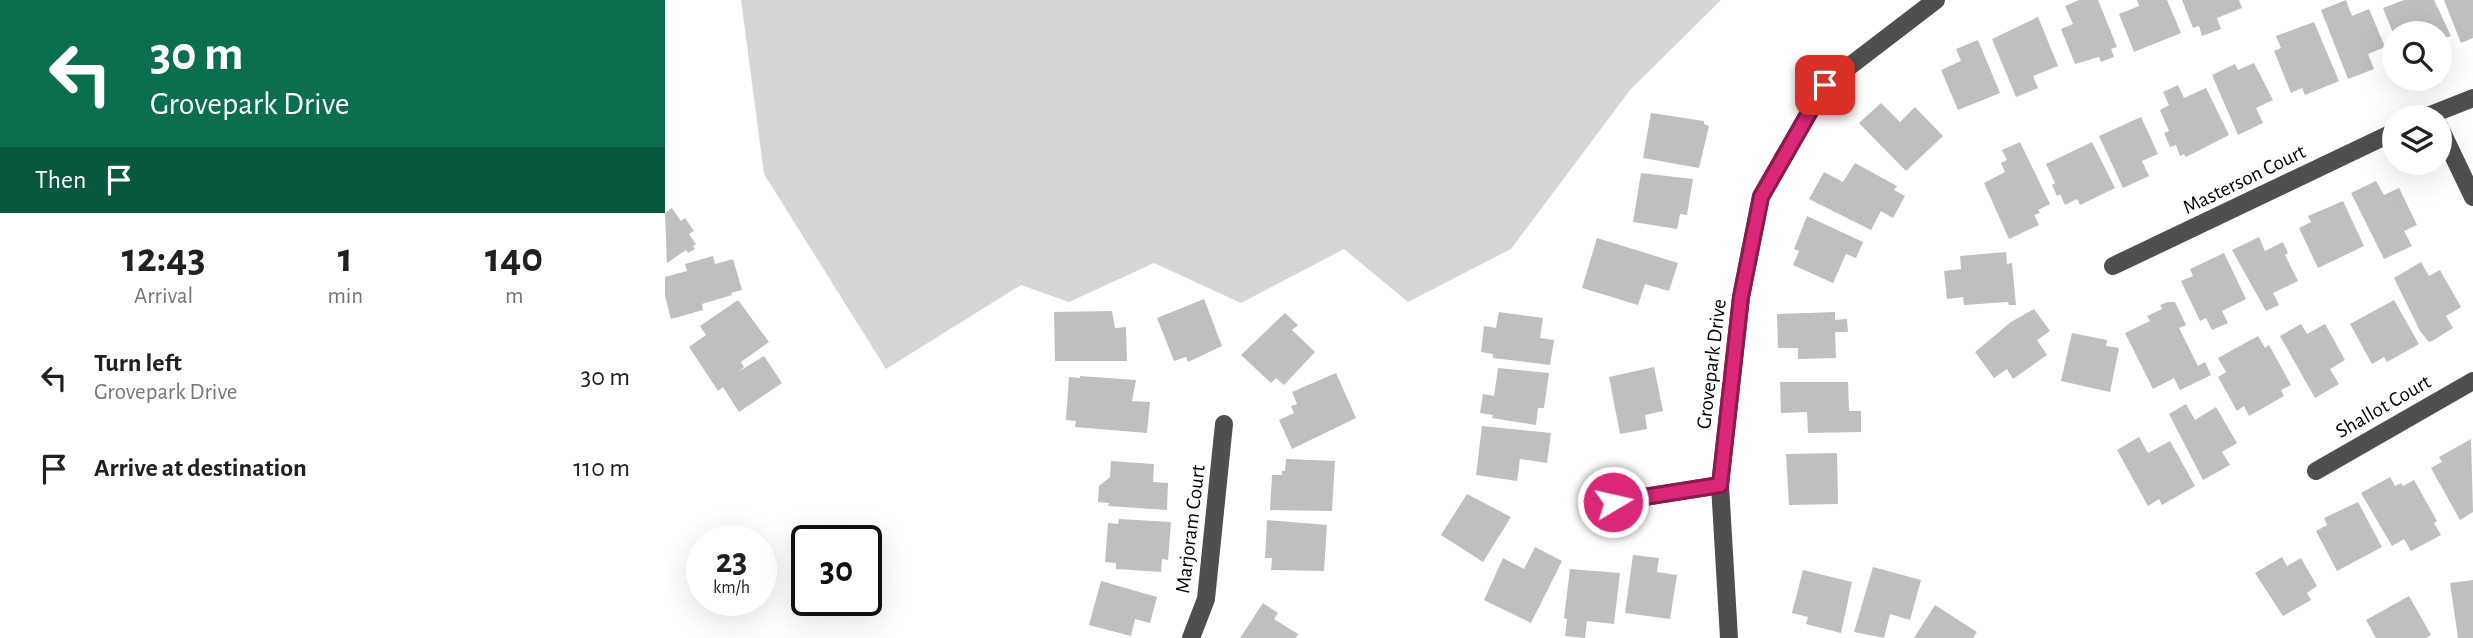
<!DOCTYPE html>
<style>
:root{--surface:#fff;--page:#f6f6f6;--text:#202124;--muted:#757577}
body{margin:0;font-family:"Alegreya Sans",sans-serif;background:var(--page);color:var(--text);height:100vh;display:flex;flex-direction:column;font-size:26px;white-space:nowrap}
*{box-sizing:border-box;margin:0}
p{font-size:23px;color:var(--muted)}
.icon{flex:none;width:38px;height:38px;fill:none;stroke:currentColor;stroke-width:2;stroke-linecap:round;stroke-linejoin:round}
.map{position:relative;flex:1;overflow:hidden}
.sheet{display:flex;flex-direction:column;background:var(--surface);width:665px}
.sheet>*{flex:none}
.top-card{background:#0b6e4f;color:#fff;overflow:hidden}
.buttons{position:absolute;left:1717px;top:21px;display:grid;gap:14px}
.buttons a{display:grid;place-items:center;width:70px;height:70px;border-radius:50%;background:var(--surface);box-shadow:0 7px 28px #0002;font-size:35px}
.speed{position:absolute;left:21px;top:525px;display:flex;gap:14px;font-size:35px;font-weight:700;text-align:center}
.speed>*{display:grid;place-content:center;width:91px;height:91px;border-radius:50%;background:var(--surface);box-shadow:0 7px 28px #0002;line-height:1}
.speed small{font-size:18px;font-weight:400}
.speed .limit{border:4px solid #111;border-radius:10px;background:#fff;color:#111}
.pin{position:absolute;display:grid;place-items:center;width:60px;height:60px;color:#fff;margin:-30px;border-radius:14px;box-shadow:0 4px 10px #0006}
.me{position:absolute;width:77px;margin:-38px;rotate:81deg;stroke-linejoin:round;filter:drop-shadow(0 0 5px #0008)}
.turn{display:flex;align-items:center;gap:24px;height:147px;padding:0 35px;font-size:32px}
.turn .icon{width:91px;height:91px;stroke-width:2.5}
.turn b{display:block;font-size:49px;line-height:60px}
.then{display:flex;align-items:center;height:66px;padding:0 35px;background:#0003;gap:14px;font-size:26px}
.eta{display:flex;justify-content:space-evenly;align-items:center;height:119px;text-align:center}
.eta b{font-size:42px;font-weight:700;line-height:49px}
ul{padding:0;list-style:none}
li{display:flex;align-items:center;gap:21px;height:91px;padding:0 35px}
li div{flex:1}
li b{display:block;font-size:26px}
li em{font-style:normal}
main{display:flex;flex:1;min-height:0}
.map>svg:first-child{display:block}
.green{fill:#d6d6d6}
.building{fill:#bfbfbf}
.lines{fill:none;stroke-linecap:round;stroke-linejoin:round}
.minor{stroke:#4f4f4f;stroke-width:18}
.route-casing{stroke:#8e194d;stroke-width:18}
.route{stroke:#db2777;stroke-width:12}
.labels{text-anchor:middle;stroke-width:5;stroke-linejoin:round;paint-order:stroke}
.street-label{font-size:21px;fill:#000;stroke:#fff}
</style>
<main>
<section class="sheet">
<div class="top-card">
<div class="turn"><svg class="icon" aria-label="left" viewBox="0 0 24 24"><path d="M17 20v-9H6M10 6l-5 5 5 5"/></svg><div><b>30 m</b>Grovepark Drive</div></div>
<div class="then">Then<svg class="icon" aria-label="arrive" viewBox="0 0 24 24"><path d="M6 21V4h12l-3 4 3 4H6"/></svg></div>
</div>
<div class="eta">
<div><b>12:43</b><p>Arrival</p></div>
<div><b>1</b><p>min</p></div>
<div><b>140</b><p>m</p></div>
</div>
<ul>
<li><svg class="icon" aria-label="left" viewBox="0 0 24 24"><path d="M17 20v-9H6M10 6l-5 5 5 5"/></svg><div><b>Turn left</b><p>Grovepark Drive</p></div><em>30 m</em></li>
<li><svg class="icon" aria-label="arrive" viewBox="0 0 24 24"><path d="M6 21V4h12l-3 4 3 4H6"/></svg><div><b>Arrive at destination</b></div><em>110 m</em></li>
</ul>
</section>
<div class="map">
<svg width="1808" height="638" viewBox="0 0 1808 638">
<rect width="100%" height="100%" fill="#fff"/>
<polygon class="green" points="76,0 1056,0 965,90 846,249 743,302 679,249 576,303 489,263 404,302 356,285 221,369 99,174"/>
<g class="building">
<polygon points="1414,0 1433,0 1452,47 1446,49 1449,57 1436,62 1434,57 1410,64 1396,29 1408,24 1400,6"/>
<polygon points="1472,0 1502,0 1516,33 1469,52 1454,14 1474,6"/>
<polygon points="1517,0 1574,0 1577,8 1552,18 1556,29 1537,36 1534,26 1528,28"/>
<polygon points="1681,0 1687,16 1704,9 1720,47 1703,54 1709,69 1683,79 1656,10"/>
<polygon points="1739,0 1769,0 1786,36 1774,40 1774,33 1728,33 1718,8"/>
<polygon points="1779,0 1808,0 1808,38 1796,43"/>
<polygon points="1373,17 1393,66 1368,76 1373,88 1351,97 1327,39"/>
<polygon points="1649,22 1674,81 1640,95 1637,88 1626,93 1609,51 1616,48 1611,36"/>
<polygon points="1313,40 1335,93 1293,110 1276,70 1296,61 1291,49"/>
<polygon points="1589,63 1608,100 1591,108 1598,123 1573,135 1547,75 1570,64 1573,70"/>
<polygon points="1513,85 1519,98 1541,88 1564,135 1521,157 1519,154 1515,156 1511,145 1505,147 1499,133 1504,131 1495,110 1504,105 1498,92"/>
<polygon points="1216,103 1235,122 1250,107 1278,136 1241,171 1194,123"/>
<polygon points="986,113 1039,121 1039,124 1044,126 1034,168 978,158"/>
<polygon points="1476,117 1493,154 1477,161 1484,176 1458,188 1434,136"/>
<polygon points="1355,142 1385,204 1373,210 1375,213 1369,215 1374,225 1344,239 1319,183 1340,172 1336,163 1342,160 1337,150"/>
<polygon points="1427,142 1450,188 1415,205 1412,199 1400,205 1395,194 1392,196 1387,185 1390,183 1381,164"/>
<polygon points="1190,163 1232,186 1229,190 1240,196 1228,218 1216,211 1206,230 1144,199 1159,172 1178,182"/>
<polygon points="976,173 1028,179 1022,215 1015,214 1012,229 968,222"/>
<polygon points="1711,181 1719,195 1734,188 1752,225 1739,231 1747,246 1719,259 1686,193"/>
<polygon points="1678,201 1699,246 1653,268 1634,228 1646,222 1643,216"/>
<polygon points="7,208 16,221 20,218 29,231 24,234 31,244 28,246 30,249 23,253 21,250 2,263 0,213"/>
<polygon points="1142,216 1198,242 1191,258 1181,254 1168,283 1128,265 1134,251 1129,249"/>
<polygon points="1594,237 1600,251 1618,242 1623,253 1620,255 1633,281 1608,293 1614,305 1601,311 1567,250"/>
<polygon points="932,238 1013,263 1004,291 980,284 973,305 917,288"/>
<polygon points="1341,252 1342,264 1347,263 1351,305 1344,305 1343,302 1299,305 1298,297 1282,299 1279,271 1296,269 1295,256"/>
<polygon points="1559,253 1581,299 1557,311 1563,323 1547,330 1541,318 1535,321 1516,281 1528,276 1525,269"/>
<polygon points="48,256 50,264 68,259 77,290 66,293 67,295 37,304 38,310 6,319 0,296 0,277 22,271 20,264"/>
<polygon points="1756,262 1764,276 1775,270 1796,307 1781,316 1788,328 1767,341 1764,342 1755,331 1729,278"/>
<polygon points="539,299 557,346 523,362 521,357 509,361 492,318"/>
<polygon points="73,300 104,342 76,362 79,367 73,372 99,356 117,383 74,412 58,387 53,391 24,347 41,335 35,326"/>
<polygon points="1729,300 1754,344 1722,362 1719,357 1707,364 1685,324"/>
<polygon points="1503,302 1510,302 1521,325 1514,328 1533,366 1540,362 1546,375 1515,390 1509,378 1488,389 1460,333 1485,321 1482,316 1497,309 1495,305"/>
<polygon points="1369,309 1385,331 1372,340 1382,355 1348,379 1342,369 1329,378 1310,352 1346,322"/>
<polygon points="447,311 450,328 461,327 462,361 390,361 389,312"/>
<polygon points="834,312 878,318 875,338 889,340 885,365 828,358 828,354 816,352 819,326 831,328"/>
<polygon points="1170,312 1170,320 1182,319 1183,332 1170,332 1171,358 1133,359 1133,348 1113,348 1112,314"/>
<polygon points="620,313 633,325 627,330 650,352 619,385 611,378 606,383 576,355"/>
<polygon points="1636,324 1642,334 1660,324 1680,360 1665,369 1674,384 1650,398 1615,336"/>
<polygon points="1407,333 1442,340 1441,346 1454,348 1445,392 1396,381"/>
<polygon points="1593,336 1600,348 1604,345 1626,385 1616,390 1619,396 1584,416 1579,406 1572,411 1553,377 1561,372 1553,358"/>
<polygon points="989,367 998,411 980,415 982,429 955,434 944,377"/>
<polygon points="833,368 884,373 879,408 873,408 871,425 827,418 828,415 815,413 818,394 829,396"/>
<polygon points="671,373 691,418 627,449 614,420 629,413 626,406 632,404 627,392"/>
<polygon points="415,376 471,380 467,401 485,402 482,433 410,427 411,421 401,420 404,377 415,378"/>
<polygon points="1115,382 1183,382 1184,411 1196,411 1196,432 1143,433 1142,412 1116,413"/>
<polygon points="1521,404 1530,420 1551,407 1572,443 1557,452 1565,465 1538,480 1504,414"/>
<polygon points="817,426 886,433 882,463 855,459 852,481 811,475"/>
<polygon points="1474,437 1483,453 1505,441 1530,486 1497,505 1494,499 1483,506 1452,450"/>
<polygon points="1806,439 1808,512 1795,520 1766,468 1777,462 1774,457"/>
<polygon points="1172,453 1173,504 1124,505 1121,454"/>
<polygon points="621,459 670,461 667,511 605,510 607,475 617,475 617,471 620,471"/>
<polygon points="446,461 489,464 488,482 503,483 502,510 443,506 444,503 433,502 434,486 445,477"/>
<polygon points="1725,477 1730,486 1736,483 1738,486 1749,480 1772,521 1769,523 1776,535 1746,551 1739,539 1727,546 1696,493"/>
<polygon points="802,494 846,517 818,562 776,535"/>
<polygon points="1693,502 1717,547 1672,571 1651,531 1662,525 1659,518"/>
<polygon points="454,519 506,522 503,560 497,559 496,572 451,569 451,563 440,562 443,523 453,524"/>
<polygon points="602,520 662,525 659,571 606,570 607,558 600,558"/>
<polygon points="870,547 897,561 866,623 819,600 838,558 859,569"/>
<polygon points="968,555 994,558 992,572 1012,575 1005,619 960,613"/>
<polygon points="1617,557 1622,566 1636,558 1652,586 1642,593 1646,600 1618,616 1590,573"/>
<polygon points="1208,567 1256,580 1245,620 1225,614 1219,638 1189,632"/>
<polygon points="905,569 955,573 949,624 922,621 920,638 900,636 902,619 899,618"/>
<polygon points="1138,570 1187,582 1176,633 1141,624 1143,617 1127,613"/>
<polygon points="1808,580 1808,638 1793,638 1785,583"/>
<polygon points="436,581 492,597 485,623 470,619 466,636 424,625"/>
<polygon points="1744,596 1766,635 1761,638 1711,638 1701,620"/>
<polygon points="598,603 613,613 609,619 633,634 631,638 575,638"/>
<polygon points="1270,605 1312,632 1308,638 1249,638"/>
</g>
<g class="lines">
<g class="minor">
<polyline points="1760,117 1808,98"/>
<polyline points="1774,126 1808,197"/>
<polyline points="1448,266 1729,132"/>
<polyline points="1651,471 1808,381"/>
<polyline points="948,502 1055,485"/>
<polyline points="526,638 541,599 559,424"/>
<polyline points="1064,638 1055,485 1076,297 1096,196 1160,85 1271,0"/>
</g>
</g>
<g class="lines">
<g class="route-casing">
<polyline id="route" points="948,502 1055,485 1076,297 1096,197 1160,85"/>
</g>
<use href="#route" class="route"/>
</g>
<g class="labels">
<g class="street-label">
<text transform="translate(1579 179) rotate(-26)" y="7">Masterson Court</text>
<text transform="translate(1046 364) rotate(-83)" y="7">Grovepark Drive</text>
<text transform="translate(1718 406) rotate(-30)" y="7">Shallot Court</text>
<text transform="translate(525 529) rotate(-83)" y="7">Marjoram Court</text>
</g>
</g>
</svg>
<div class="buttons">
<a><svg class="icon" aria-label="search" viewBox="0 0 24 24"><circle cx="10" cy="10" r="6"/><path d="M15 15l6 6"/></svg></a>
<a><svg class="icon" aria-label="layers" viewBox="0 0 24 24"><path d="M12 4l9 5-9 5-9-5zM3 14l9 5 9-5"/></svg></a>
</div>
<div class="speed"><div>23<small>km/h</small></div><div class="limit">30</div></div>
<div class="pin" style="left:1160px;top:85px;background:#d93025"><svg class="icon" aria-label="arrive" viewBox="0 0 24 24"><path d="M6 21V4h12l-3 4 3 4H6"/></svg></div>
<svg class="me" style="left:948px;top:502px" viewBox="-20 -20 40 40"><circle r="17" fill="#db2777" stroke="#fff" stroke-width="3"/><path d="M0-11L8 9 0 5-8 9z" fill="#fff"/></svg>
</div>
</main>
